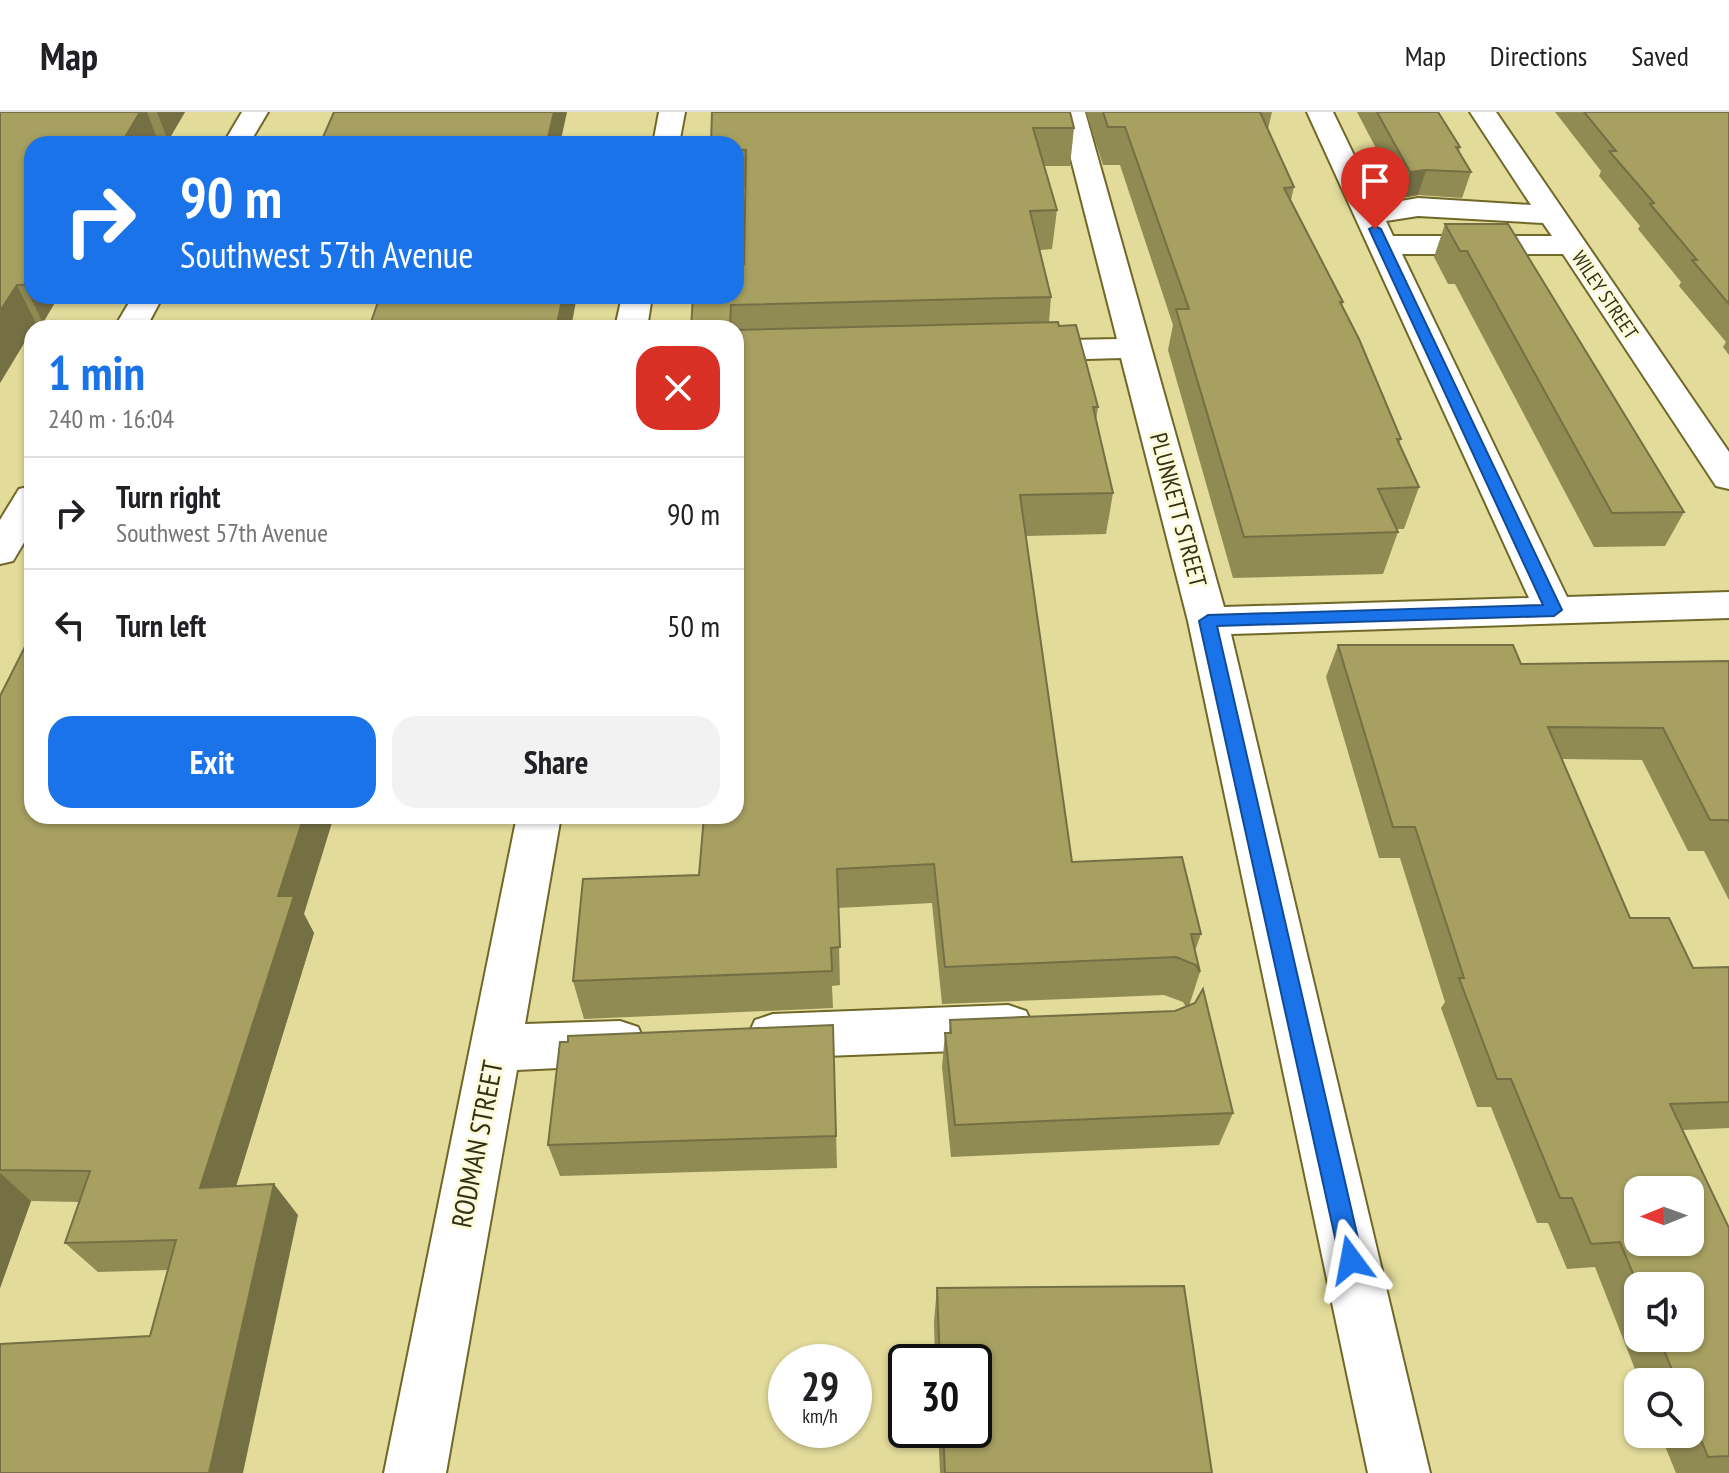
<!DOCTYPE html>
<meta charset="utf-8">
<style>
:root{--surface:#fff;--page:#f2f2f2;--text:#202124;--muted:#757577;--line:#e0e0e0;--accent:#1a73e8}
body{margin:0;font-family:"PT Sans Narrow",sans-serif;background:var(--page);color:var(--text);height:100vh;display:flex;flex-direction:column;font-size:30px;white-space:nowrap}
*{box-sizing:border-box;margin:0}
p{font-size:26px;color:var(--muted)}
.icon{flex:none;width:44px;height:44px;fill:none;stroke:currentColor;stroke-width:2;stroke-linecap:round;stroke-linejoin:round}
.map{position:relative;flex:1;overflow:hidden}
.sheet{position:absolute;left:24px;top:208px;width:720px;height:504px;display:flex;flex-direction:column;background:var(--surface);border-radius:24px;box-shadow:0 2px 6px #0004}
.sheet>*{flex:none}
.guide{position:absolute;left:24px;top:24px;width:720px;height:168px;border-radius:24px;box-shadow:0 2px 6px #0004;background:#1a73e8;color:#fff;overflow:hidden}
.needle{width:52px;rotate:269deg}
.buttons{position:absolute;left:1624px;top:1064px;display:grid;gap:16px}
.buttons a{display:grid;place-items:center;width:80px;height:80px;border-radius:16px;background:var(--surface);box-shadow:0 2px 6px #0004;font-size:40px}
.speed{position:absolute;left:768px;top:1232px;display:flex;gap:16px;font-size:40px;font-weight:700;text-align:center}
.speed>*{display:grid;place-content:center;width:104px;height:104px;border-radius:50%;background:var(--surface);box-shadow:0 2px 6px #0004;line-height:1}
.speed small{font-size:20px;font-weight:400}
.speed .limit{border:4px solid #111;border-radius:12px;background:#fff;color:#111}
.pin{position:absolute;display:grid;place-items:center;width:68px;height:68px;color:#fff;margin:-82px -34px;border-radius:50% 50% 50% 0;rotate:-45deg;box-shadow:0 0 8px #0007}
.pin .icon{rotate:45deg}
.me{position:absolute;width:88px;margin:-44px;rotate:347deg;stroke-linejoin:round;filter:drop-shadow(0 0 6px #0008)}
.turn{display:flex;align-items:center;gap:28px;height:168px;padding:0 24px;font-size:36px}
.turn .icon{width:104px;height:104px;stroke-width:2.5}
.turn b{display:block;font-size:56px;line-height:68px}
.round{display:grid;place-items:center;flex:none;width:84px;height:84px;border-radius:24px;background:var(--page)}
.overview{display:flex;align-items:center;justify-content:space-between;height:136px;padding:0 24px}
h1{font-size:48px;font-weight:700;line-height:60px;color:var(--accent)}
.primary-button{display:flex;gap:16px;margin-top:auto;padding:16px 24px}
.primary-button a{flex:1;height:92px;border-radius:24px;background:var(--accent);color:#fff;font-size:32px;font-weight:700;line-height:92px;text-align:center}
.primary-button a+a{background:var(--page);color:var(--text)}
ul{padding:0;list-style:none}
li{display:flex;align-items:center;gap:24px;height:112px;padding:0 24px;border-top:2px solid var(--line)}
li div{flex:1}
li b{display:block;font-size:30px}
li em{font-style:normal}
header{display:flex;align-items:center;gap:48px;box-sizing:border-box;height:112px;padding:0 40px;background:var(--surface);border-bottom:2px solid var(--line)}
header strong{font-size:38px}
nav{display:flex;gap:44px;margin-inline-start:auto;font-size:28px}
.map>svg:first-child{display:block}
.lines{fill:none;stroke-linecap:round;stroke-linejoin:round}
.minor-casing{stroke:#6f6829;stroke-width:4}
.minor{fill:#fff;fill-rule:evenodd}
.wall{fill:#908a53;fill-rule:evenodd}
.shaded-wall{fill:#757044}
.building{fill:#a7a061;stroke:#757044;stroke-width:2;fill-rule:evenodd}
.route{fill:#1a73e8;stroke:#114b97;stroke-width:2}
.labels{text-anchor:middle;stroke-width:6;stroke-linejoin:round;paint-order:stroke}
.far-street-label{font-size:20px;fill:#343117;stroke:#fefbdb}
.street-label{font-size:24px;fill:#343117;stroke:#fefbdb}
.near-street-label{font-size:28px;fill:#343117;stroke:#fefbdb}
</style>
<header>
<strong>Map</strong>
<nav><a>Map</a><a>Directions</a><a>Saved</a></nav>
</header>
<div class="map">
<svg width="1729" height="1361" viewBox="0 0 1729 1361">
<rect width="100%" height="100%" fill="#e2db9a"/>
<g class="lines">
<g class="minor-casing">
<g id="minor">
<polygon points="242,0 268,0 249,32 223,32"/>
<polygon points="659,0 685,0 679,32 653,32"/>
<path d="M1059 0H1085L1224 495 1529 486 1307 0H1333L1378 93 1418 86 1531 93 1470 0H1496L1729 340V377L1716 374 1563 142H1402L1567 485 1729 480V506L1231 522 1430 1361H1368L1188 509 1121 246 1021 249 1010 246 1005 239 1010 232 1021 229 1117 227ZM1418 104 1543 111 1552 124H1393L1386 109Z"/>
<polygon points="133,184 163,184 146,216 114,216"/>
<polygon points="622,184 652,184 647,216 615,216"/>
<polygon points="32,374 32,417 13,449 0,452 0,408 19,377"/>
<polygon points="517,704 561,704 525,912 620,909 638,915 645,931 638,947 620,953 517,958 446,1361 384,1361"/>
<polygon points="1008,893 1026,899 1033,915 1026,931 1008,937 773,946 755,940 748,924 755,908 773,902"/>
</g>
</g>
<use href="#minor" class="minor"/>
</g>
<g class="wall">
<polygon points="0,0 185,0 168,29 158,29 157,32 32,32 43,211 36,211 33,216 32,216 32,218 0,271"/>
<polygon points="712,0 1074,16 1070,54 1044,54 1057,98 1052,137 1040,138 1051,185 1049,210 1059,214 1098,295 1096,308 1113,381 1106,422 1026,424 1072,750 1201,822 1195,839 1200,860 1189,894 1233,1001 1219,1033 951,1045 942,955 945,921 949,921 950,908 1175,899 1186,895 1183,890 1164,883 942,892 932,791 838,796 840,873 832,874 833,896 584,907 573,869 699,763 736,704 736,216 691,216 744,152 745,76 736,76 736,32"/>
<polygon points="1086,0 1272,0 1268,17 1294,75 1291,88 1343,190 1342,194 1401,327 1399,331 1419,375 1404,417 1397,417 1398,420 1383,462 1233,466 1168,238 1173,213 1120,53 1103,53"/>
<polygon points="1357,0 1438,0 1460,35 1459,40 1471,60 1462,86 1418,83 1402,86"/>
<polygon points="1555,0 1729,0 1729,243 1723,235 1726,230 1679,174 1681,170 1638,117 1640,114 1599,64 1601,59"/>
<polygon points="1445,112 1684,400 1665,434 1594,435 1455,172 1448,172 1434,145"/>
<polygon points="216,184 356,184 218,187"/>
<path d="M1338 533 1521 552 1729 549V788L1704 739H1688L1642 648 1561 647 1630 806 1693 856 1729 855V1016L1683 1018 1729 1116V1361H1676L1660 1322H1690V1270H1640L1595 1155 1567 1157 1548 1111H1537L1491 995H1477L1441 896 1445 890 1400 746H1379L1326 565ZM1638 1174 1690 1226H1638Z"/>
<polygon points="0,584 304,802 314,821 236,1074 298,1103 150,1224 168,1158 98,1160 65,1131 80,1090 31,1089 0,1176"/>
<polygon points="833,913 837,1056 560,1064 548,1033"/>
<polygon points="937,1176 1212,1361 940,1361 938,1318 974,1318 974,1250 935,1250 934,1209"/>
</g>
<g class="shaded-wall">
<polygon points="140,0 147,0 158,29 157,32 121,32"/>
<polygon points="157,0 185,0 168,29"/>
<polygon points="554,0 567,0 560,32 547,32"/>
<polygon points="1426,58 1418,83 1402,86 1410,60"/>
<polygon points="32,160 32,184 59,184 43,211 24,173"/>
<polygon points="17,173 36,211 33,216 32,216 32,218 0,271 0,199"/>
<polygon points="563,184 577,184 571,216 556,216"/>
<polygon points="304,704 334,704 304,802 314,821 226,1107 200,1076 278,784"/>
<polygon points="0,1061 31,1089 0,1176"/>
<polygon points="274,1072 298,1103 243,1361 209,1361"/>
</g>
<g class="building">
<polygon points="0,0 140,0 121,32 32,32 32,160 24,173 17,173 0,199"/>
<polygon points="334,0 554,0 547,30 543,30 542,32 320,32"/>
<polygon points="712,0 1070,0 1074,16 1033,16 1057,98 1030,99 1051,185 731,193 730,216 691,216 693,184 736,184 736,152 744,152 746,38 736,38 736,32 711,32"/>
<polygon points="1103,0 1260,0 1294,75 1284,76 1343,190 1340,190 1359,227 1401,327 1397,327 1419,375 1378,377 1398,420 1244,425 1176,197 1189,197 1125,15 1108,15"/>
<polygon points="1377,0 1438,0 1460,35 1456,35 1471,60 1426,58 1410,60"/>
<polygon points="1584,0 1729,0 1729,192 1692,148 1697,148 1650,92 1654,91 1609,39 1616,39"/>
<polygon points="1445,112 1508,112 1684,400 1612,401 1467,139 1460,139"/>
<polygon points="380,184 563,184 556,216 369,216"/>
<polygon points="1058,210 1059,214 1076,213 1098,295 1093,295 1113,381 1020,383 1072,750 1182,745 1201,822 1191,822 1200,860 1196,853 1176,845 945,855 934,752 837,757 840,835 831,836 832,859 573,869 583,767 699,763 704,704 736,704 736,218"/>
<polygon points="32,521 32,704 304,704 278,784 294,784 200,1076 274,1072 209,1361 0,1361 0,1232 150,1224 176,1128 65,1131 90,1059 0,1058 0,584"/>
<path d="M1338 533H1513L1521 552 1729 549V710L1727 708H1710L1663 616 1548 615 1630 806H1669L1693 856 1729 855V990L1670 992 1729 1116V1344L1708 1345 1690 1301V1270H1677L1659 1226H1690V1174H1638L1620 1130 1591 1132 1572 1086H1560L1511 967H1497L1459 866H1464L1415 715H1393ZM1638 1078H1690V1130H1638Z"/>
<polygon points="1203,877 1233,1001 955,1013 945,921 951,921 950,908 1175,899 1195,891"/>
<polygon points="833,913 836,1024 548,1033 560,930 568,930 568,924"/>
<polygon points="1184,1174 1212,1361 945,1361 943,1318 974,1318 974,1250 940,1250 937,1176"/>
</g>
<polygon class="route" points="1375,114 1381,117 1562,498 1554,504 1217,514 1363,1148 1360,1156 1351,1159 1343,1156 1340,1148 1199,509 1208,503 1543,493 1369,117"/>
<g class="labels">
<g class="far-street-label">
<text transform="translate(1605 183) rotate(56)" y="7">WILEY STREET</text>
</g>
<g class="street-label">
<text transform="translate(1178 398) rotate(75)" y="8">PLUNKETT STREET</text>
</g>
<g class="near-street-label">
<text transform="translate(477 1032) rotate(-79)" y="10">RODMAN STREET</text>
</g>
</g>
</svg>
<div class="buttons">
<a><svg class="needle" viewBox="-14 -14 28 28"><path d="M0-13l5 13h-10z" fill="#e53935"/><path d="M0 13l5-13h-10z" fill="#757577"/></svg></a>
<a><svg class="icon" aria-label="sound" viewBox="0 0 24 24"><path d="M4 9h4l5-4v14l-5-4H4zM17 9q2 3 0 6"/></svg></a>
<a><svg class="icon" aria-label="search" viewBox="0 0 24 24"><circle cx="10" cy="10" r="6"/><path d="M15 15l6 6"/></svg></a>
</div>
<div class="speed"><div>29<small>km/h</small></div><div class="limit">30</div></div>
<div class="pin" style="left:1375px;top:117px;background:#d93025"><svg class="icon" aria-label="arrive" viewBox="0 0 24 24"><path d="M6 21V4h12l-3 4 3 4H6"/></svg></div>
<svg class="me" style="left:1351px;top:1148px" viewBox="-20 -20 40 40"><path d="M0-17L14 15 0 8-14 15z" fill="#1a73e8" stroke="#fff" stroke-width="4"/></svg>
<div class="guide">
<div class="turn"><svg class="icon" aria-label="right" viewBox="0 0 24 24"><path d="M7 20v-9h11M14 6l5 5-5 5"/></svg><div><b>90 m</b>Southwest 57th Avenue</div></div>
</div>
<section class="sheet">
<div class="overview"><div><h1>1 min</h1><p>240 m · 16:04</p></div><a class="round" style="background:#d93025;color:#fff"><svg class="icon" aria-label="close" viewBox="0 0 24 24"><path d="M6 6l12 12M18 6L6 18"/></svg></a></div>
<ul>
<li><svg class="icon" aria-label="right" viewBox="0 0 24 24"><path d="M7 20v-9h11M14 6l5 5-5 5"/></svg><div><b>Turn right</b><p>Southwest 57th Avenue</p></div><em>90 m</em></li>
<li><svg class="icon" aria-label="left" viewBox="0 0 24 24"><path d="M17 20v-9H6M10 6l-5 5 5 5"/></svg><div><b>Turn left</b></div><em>50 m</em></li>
</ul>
<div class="primary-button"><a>Exit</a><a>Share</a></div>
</section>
</div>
